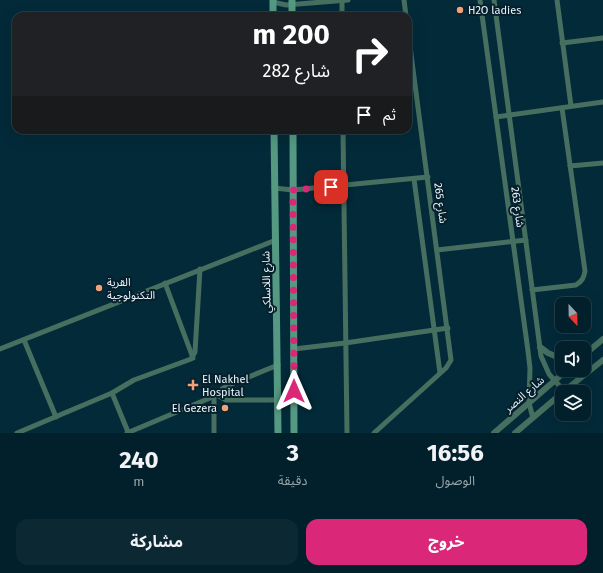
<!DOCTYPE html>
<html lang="ar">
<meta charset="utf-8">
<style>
:root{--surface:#02202b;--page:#0c2833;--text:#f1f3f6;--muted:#96a3a9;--line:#233e47;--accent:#db2777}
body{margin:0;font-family:"Fira Sans","Noto Sans Arabic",sans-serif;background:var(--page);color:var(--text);direction:rtl;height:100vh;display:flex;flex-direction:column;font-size:15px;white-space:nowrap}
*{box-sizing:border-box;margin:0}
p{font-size:13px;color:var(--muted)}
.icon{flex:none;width:22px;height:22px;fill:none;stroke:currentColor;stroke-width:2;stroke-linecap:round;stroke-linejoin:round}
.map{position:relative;height:433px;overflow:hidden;direction:ltr}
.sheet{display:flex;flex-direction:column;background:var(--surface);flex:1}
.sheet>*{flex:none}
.hud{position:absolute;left:12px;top:12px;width:400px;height:122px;border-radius:12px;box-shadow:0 4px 16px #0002,0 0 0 1px var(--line);direction:rtl;background:#202124;color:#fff;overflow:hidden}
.needle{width:26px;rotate:158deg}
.tools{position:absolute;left:555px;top:297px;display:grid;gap:8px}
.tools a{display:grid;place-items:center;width:36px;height:36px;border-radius:8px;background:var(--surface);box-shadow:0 4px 16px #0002,0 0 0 1px var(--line);font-size:20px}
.pin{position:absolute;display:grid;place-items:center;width:34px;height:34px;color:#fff;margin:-17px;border-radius:8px;box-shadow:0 2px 6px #0006}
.me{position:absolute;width:44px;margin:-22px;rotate:0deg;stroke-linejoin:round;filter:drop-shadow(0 0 3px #0008)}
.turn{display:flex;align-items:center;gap:14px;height:84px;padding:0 16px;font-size:18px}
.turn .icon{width:52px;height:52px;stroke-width:2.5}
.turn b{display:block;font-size:28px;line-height:34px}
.then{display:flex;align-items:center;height:38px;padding:0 16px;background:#0003;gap:8px;font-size:15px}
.eta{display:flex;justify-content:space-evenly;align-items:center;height:68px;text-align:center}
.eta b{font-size:24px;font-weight:700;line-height:28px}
.action{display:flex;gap:8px;margin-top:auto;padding:8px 16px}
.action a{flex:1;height:46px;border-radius:12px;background:var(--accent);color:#fff;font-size:16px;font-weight:700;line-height:46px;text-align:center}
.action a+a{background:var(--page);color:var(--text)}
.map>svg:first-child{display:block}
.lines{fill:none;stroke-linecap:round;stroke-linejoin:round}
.minor{stroke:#466f60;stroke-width:5}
.tertiary{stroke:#466f60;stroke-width:6}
.secondary{stroke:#559982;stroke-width:7}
.route{stroke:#db2777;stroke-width:7;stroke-dasharray:0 12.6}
.poi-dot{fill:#f0a278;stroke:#061f2a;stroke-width:1.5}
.labels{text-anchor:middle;stroke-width:4;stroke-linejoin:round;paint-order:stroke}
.poi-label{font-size:11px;fill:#e7f6fe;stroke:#061f2a;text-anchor:start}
.street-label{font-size:11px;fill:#e7f6fe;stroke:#061f2a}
</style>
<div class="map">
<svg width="603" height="433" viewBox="0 0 603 433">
<rect width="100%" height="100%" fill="#032a39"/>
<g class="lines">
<g class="minor">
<polyline points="342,0 342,16"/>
<polyline points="404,0 406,16"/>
<polyline points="480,0 528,351 530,368 529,403 533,418"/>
<polyline points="494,0 541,356 549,374 564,391"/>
<polyline points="557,0 571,106"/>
<polyline points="273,2 286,5 348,0"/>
<polyline points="562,43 603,38"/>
<polyline points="496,117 603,102"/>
<polyline points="343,130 347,433"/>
<polyline points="570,166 603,163"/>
<polyline points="414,179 440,373"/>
<polyline points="274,188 293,190 428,177"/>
<polyline points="437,250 526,240"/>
<polyline points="165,283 193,358"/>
<path d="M532 290 576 285C582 281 584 278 585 271L562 108"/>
<polyline points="24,340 56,417"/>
<polyline points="0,349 276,240"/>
<polyline points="294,349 345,343 448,328"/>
<polyline points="112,393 128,432"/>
<polyline points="217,395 226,400 279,400"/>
<polyline points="214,397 214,433"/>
<polyline points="17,433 112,393 134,380 191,359 195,352 200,269"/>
<polyline points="127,433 217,395 222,389 229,385 278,365"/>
<polyline points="374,433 446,368 451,360 408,31"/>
</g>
<g class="tertiary">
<polyline points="540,347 548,353 562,359"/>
<polyline points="584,355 603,339"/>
<polyline points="563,392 603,360"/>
<polyline points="494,433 567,370"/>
<polyline points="515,433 562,393"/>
</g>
<g class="secondary">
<polyline points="273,0 273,16"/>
<polyline points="292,0 292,16"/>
<polyline points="274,130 278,433"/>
<polyline points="293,130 294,433"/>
</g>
</g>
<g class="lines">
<polyline class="route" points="294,391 293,190 331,187"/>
</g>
<g class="poi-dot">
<circle cx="460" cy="10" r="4"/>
<circle cx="99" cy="288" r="4"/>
<path d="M191 379h4v4h4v4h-4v4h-4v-4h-4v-4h4z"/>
<circle cx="225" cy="408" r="4"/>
</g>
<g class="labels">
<g class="poi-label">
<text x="468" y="14">H2O ladies</text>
<text x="107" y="286">القرية<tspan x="107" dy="13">التكنولوجية</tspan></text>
<text x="202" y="383">El Nakhel<tspan x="202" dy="13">Hospital</tspan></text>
<text x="217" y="412" text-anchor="end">El Gezera</text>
</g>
<g class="street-label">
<text transform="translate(441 203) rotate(82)" y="4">شارع 265</text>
<text transform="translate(518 207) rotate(82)" y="4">شارع 263</text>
<text transform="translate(266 282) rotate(-91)" y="4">شارع اللاسلكي</text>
<text transform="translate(524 394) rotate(-41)" y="4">شارع النصر</text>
</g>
</g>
</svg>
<div class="tools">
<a><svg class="needle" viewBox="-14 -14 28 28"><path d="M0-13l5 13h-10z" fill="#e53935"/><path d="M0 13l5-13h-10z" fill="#96a3a9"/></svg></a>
<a><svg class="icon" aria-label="sound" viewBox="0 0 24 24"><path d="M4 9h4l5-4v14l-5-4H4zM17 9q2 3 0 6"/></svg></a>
<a><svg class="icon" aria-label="layers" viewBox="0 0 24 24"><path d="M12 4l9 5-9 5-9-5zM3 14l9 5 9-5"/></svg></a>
</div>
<div class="pin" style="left:331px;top:187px;background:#d93025"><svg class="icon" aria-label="arrive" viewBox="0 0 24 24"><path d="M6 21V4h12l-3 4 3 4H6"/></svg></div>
<svg class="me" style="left:294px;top:391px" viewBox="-20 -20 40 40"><path d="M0-17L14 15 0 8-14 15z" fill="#db2777" stroke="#fff" stroke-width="4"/></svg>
<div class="hud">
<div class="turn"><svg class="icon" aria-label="right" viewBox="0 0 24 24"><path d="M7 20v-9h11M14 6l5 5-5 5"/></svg><div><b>200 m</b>شارع 282</div></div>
<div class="then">ثم<svg class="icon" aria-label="arrive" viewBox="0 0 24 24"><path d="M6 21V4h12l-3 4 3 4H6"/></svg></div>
</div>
</div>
<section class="sheet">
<div class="eta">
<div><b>16:56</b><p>الوصول</p></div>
<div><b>3</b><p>دقيقة</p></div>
<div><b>240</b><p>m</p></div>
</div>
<div class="action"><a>خروج</a><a>مشاركة</a></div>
</section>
